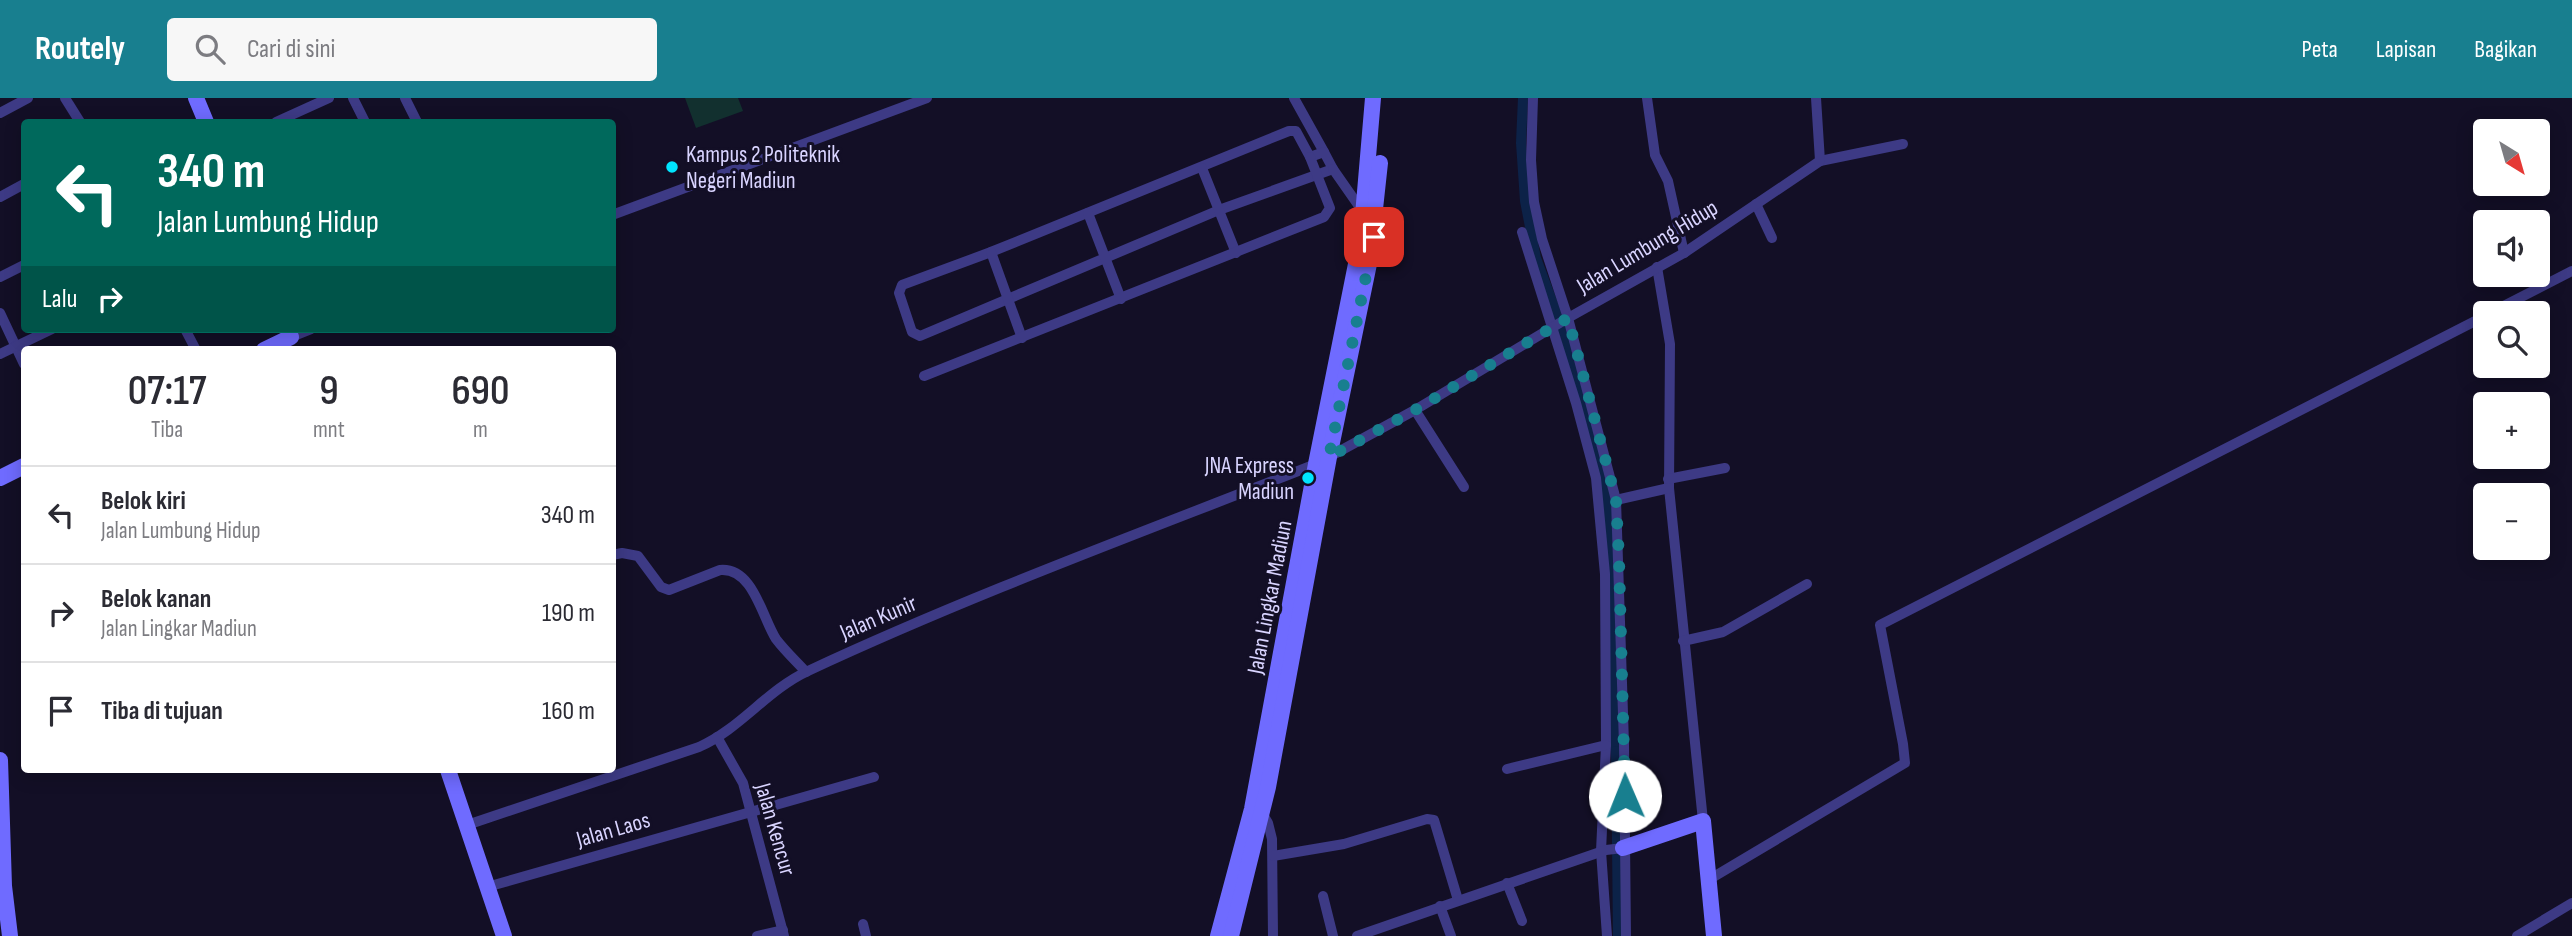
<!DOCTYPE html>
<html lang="id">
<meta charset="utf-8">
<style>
:root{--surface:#fff;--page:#f7f7f7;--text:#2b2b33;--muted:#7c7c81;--line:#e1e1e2;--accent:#187f8f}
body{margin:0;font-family:"Sofia Sans Condensed",sans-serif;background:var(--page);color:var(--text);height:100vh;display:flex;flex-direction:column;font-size:26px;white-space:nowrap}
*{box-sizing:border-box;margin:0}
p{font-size:23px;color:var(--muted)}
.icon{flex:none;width:38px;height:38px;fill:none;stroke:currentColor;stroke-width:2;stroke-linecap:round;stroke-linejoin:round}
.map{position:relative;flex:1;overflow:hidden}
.side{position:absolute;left:21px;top:248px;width:595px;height:427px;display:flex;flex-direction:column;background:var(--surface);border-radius:7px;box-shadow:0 4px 18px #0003}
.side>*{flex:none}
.hud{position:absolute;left:21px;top:21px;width:595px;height:214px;border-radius:7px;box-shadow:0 4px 18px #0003;background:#00695c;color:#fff;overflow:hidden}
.needle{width:46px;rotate:143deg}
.tools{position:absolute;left:2473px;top:21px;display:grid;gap:14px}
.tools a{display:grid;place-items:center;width:77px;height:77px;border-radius:7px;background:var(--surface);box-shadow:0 4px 18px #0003;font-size:35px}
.pin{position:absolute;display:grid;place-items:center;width:60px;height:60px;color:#fff;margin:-30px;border-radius:14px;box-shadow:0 4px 10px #0006}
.me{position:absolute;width:77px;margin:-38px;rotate:359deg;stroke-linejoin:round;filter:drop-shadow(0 0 5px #0008)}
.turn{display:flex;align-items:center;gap:24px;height:147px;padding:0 21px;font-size:32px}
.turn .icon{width:91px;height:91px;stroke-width:2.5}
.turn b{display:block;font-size:49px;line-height:60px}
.then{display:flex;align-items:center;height:66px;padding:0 21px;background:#0003;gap:14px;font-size:26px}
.eta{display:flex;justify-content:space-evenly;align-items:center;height:119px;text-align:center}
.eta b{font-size:42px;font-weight:600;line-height:49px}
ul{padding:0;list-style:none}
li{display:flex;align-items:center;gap:21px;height:98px;padding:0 21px;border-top:2px solid var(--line)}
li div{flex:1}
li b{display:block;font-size:26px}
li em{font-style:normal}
header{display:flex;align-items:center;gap:42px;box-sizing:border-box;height:98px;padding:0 35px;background:var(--accent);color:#fff}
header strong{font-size:33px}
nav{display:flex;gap:38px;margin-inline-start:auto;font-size:24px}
.search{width:490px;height:63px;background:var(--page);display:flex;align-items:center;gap:18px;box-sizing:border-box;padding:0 24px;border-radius:7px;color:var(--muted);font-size:26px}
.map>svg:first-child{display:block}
.green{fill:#12302f}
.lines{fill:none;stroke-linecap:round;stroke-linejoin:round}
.canal{stroke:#0c2248;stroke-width:10}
.street{stroke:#3d3a85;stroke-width:10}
.secondary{stroke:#6f6bff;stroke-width:16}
.route{stroke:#187f8f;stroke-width:12;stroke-dasharray:0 21.6}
.poi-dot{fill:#00e5ff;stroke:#130f26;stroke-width:2.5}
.labels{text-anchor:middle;stroke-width:6;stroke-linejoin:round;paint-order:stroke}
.poi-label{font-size:23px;fill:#d9d4ff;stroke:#130f26;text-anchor:start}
.street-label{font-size:23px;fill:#d9d4ff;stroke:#130f26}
</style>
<header>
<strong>Routely</strong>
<div class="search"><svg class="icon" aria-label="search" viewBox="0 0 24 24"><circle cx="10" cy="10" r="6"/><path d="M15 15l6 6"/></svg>Cari di sini</div>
<nav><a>Peta</a><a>Lapisan</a><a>Bagikan</a></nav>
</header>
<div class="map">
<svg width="2572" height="838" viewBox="0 0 2572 838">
<rect width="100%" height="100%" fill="#130f26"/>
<polygon class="green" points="685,0 738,0 743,13 696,30"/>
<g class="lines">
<g class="canal">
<polyline points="1523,0 1521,45 1525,103 1536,160 1565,238 1589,323 1605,388 1610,428 1616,657"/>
<polyline points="1616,653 1618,838"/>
</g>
<g class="street">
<polyline points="65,0 80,24"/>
<polyline points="353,0 365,24"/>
<polyline points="405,0 417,24"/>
<polyline points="1294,0 1324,54"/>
<polyline points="1533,0 1531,62 1534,104 1542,141 1568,220 1616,402 1624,646 1626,838"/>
<polyline points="1647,0 1655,57 1668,83 1684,155"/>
<polyline points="0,15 28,0"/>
<polyline points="276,24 329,0"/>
<polygon points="1289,33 1296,33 1310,59 1324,54 1333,71 1219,112 920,238 912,234 899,195 902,187 991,154"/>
<polyline points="1820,63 1903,46"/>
<polyline points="1202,70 1236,155"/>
<polyline points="1333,71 1363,114"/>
<polyline points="0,99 24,86"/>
<polyline points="1756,106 1772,140"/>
<polyline points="1088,115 1121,201"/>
<polyline points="612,117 927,0"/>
<polyline points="1522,134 1576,305 1596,380 1605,476 1606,647 1601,753 1607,838"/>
<polyline points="991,154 1022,240"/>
<polyline points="1657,169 1670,246 1669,390 1703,723"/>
<polyline points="0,179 24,167"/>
<polyline points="0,215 24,266"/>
<polyline points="2490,215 2572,173"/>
<polyline points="185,231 196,252"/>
<polyline points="291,239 311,231"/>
<polyline points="0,256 52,231"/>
<polyline points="924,278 1324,119 1330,110 1310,59"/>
<polyline points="1415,312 1464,389"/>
<polyline points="1329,359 1415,312 1568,220 1684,155 1820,63 1816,0"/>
<polyline points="1668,381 1725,370"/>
<polyline points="1616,402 1669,390"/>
<path d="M612 457 622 455 638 458 661 489 669 492 720 472C753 469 762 519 776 541 785 553 796 563 806 574"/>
<polyline points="1683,543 1723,534 1807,486"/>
<polyline points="717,639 743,685 784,838"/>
<polyline points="1507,671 1606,647"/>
<polyline points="1261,713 1268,725 1272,741 1273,838"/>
<path d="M467 727 699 649C740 631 767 592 808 573 973 496 1146 433 1316 366"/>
<polyline points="1273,758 1344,746 1427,721 1434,722 1458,802"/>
<polyline points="1710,781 1905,665 1903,646 1880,527 2485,218"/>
<polyline points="1507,785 1522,823"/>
<polyline points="487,789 874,679"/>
<polyline points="1323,798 1333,838"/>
<polyline points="1440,808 1451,838"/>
<polyline points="863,826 866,838"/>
<polyline points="757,838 783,832"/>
<polyline points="1357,838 1606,752 1623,750"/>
<polyline points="2517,838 2572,805"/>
</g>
<g class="secondary">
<polyline points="196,0 206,24"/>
<polyline points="264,252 291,239"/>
<polyline points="0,380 24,368"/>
<polyline points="0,662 4,788 10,838"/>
<polyline points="448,672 504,838"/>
<polyline points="1623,750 1703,723 1714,838"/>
<polyline points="1218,838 1252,711 1316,366 1361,141 1373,0"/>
<polyline points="1231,838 1268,689 1329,359 1369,166 1380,65"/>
</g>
</g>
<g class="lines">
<polyline class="route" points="1374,139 1329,359 1415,312 1568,220 1616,402 1619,460 1625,698"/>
</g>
<g class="poi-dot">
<circle cx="672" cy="69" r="7"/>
<circle cx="1308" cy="380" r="7"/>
</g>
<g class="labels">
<g class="poi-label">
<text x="686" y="64">Kampus 2 Politeknik<tspan x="686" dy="26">Negeri Madiun</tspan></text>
<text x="1294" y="375" text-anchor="end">JNA Express<tspan x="1294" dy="26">Madiun</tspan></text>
</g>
<g class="street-label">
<text transform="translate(1647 148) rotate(-31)" y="8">Jalan Lumbung Hidup</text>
<text transform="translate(1269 499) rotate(-79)" y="8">Jalan Lingkar Madiun</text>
<text transform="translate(878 519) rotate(-23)" y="8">Jalan Kunir</text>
<text transform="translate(613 731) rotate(-16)" y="8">Jalan Laos</text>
<text transform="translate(776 731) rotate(74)" y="8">Jalan Kencur</text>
</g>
</g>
</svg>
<div class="tools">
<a><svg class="needle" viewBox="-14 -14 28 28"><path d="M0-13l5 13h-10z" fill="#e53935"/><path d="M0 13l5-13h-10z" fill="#7c7c81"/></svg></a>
<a><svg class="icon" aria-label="sound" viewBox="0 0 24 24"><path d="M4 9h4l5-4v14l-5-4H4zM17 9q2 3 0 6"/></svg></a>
<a><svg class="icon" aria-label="search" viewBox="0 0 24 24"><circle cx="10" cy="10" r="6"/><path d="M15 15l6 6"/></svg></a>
<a>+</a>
<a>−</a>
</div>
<div class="pin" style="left:1374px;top:139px;background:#d93025"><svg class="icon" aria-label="arrive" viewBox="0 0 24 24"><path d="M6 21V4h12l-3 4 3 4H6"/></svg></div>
<svg class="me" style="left:1625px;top:698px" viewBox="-20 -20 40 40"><circle r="19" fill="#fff"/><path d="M0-13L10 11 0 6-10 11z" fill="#187f8f"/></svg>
<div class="hud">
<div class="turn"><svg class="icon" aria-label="left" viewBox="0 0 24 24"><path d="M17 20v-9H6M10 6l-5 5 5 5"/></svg><div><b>340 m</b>Jalan Lumbung Hidup</div></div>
<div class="then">Lalu<svg class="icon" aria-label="right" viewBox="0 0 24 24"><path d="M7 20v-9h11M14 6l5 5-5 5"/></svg></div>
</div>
<section class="side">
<div class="eta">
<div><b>07:17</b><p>Tiba</p></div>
<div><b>9</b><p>mnt</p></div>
<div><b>690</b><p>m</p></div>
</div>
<ul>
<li><svg class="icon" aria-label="left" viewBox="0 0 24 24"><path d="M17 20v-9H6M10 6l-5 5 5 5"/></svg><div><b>Belok kiri</b><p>Jalan Lumbung Hidup</p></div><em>340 m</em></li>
<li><svg class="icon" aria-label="right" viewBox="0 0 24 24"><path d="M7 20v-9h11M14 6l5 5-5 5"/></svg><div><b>Belok kanan</b><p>Jalan Lingkar Madiun</p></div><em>190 m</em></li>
<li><svg class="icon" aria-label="arrive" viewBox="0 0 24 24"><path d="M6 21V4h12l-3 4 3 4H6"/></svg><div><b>Tiba di tujuan</b></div><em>160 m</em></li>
</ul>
</section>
</div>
